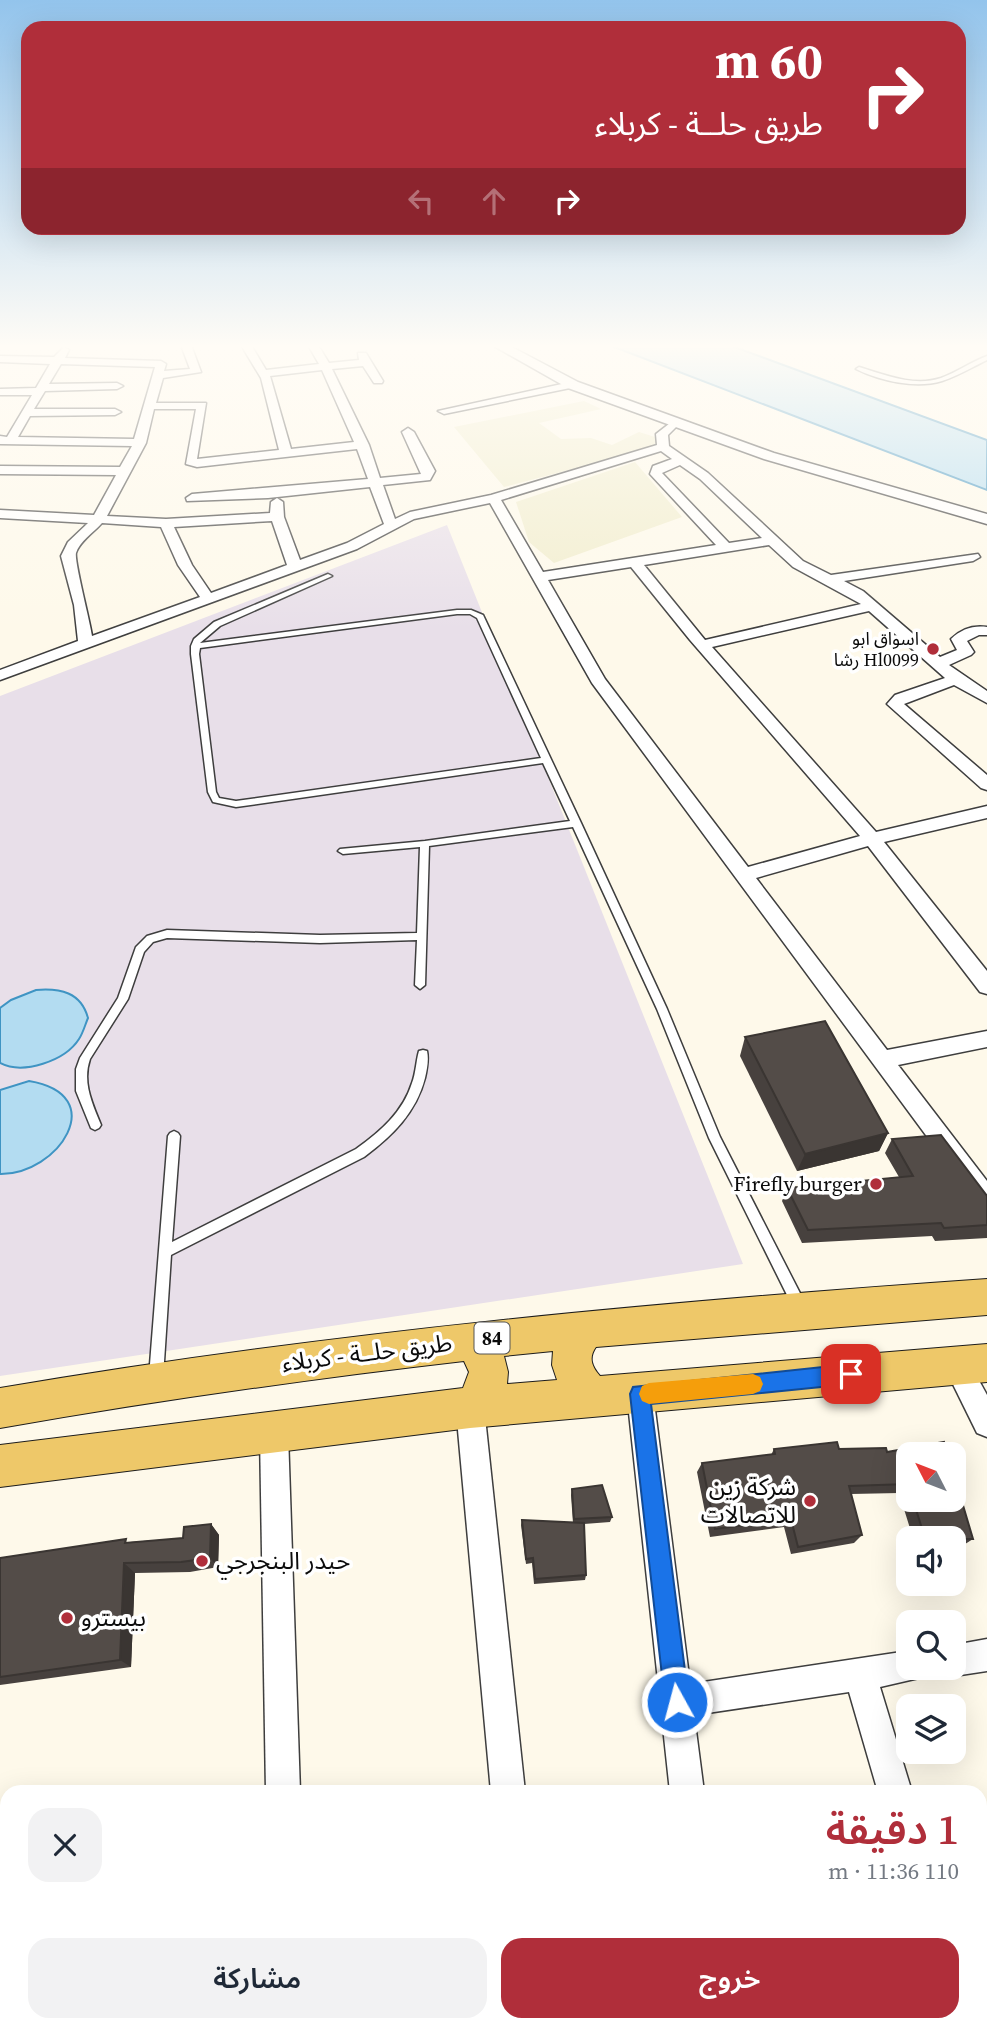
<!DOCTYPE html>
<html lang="ar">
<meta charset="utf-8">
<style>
:root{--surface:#fff;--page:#f2f2f3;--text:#1f2937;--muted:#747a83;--accent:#b02e3a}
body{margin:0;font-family:"Source Serif 4","Noto Sans Arabic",serif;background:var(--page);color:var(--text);direction:rtl;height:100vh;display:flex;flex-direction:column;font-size:26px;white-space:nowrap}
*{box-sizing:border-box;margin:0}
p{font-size:23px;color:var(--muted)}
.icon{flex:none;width:38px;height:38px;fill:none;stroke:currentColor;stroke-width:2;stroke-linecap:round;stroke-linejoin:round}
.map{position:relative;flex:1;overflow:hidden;direction:ltr}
.panel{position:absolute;left:0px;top:1785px;width:987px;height:247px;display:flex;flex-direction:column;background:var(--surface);border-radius:21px 21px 0 0;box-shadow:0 7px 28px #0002;direction:rtl}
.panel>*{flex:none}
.guide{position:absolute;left:21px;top:21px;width:945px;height:214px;border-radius:21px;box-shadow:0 7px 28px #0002;direction:rtl;background:#b02e3a;color:#fff;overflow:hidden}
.needle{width:46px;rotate:312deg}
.tools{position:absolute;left:896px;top:1442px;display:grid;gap:14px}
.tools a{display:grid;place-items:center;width:70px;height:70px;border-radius:14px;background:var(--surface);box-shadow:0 7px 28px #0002;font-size:35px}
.pin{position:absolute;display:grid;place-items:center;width:60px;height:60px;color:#fff;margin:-30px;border-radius:14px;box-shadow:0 4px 10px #0006}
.me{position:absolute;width:77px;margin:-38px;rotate:353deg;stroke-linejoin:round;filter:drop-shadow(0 0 5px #0008)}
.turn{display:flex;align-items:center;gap:24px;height:147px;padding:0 28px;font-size:32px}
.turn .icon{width:91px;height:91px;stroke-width:2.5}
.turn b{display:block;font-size:49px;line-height:60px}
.lanes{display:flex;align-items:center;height:66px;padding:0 28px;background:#0003;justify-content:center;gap:35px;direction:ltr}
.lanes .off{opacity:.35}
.round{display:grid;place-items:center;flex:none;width:74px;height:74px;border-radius:21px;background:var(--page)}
.overview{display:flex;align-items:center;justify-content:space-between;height:119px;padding:0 28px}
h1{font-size:42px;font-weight:600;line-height:52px;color:var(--accent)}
.action{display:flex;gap:14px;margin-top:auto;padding:14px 28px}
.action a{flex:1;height:80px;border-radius:21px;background:var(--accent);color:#fff;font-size:28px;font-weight:600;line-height:80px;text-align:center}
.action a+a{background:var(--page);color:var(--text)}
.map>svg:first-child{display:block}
.industrial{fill:#e8dfe9}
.farmland{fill:#f1edcd}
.water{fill:#b3dcf1;stroke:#3f94c3;stroke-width:2}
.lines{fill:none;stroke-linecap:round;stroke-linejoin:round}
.service-casing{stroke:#3e3e3e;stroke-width:3}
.minor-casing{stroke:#3e3e3e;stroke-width:3}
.tertiary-casing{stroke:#3e3e3e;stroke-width:3}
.primary-casing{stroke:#1c1c1c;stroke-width:2}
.service{fill:#fff;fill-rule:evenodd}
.minor{fill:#fff;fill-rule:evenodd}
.tertiary{fill:#fff;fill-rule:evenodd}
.primary{fill:#eec869;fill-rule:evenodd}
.wall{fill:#47413e}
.shaded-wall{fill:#3a3532}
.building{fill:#534c48;stroke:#3a3532;stroke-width:2}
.route{fill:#1a73e8;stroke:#114b97;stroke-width:2}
.slow{fill:#f59e0b}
.poi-dot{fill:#b02e3a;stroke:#fff;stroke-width:2.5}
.labels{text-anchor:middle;stroke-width:7;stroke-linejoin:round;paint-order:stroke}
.far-poi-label{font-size:18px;fill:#0b0b0b;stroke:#fff;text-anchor:end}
.shield{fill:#fff;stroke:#545454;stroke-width:2}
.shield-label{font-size:19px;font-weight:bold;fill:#0b0b0b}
.poi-label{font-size:21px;fill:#0b0b0b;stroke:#fff;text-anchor:end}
.near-street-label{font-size:24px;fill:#0b0b0b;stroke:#fff}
.near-poi-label{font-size:24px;fill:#0b0b0b;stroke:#fff;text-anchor:start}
</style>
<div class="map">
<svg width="987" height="2031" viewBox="0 0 987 2031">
<rect width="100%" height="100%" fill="#fef9ea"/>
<polygon class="industrial" points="447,525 743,1264 0,1376 0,696"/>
<g class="farmland">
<polygon points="584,401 601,409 539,423 561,439 591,438 612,445 639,432 655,437 656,447 504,487 454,427"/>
<polygon points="635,462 682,517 554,563 529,542 516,502"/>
</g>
<g class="water">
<polygon points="609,345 729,345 987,440 987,490"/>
<path d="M36 990C60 988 81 992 88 1018 85 1025 83 1033 79 1039 65 1061 23 1075 0 1063V1008L11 1000Z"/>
<path d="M29 1081C112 1095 58 1175 0 1174V1090Z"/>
</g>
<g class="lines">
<g class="service-casing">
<g id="service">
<path d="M987 356V360C972 367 958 376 942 381 916 389 880 381 856 369L859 367C885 375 914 387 941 378 957 372 971 362 987 356Z"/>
<path d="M328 574 332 576 330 577 220 626 200 643 457 610H471L483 615 581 823 667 1009 720 1137 804 1301 805 1305 804 1309 799 1311 794 1309 709 1138 657 1009 573 827 429 846 425 985 420 989 415 985 417 940 320 943 167 938 153 942 144 952 128 999 90 1059C82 1082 92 1103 101 1125L99 1128 95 1130 91 1128 76 1091V1069L80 1058 118 998 136 947 147 936 167 930 320 935 417 933 420 847 343 854 338 851 340 849 425 841 570 821 543 763 236 807 213 802 208 792 191 654V646L194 639 214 622ZM457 614H470L477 618 541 758 236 801 219 798 216 792 199 654 200 648Z"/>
<path d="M423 1050 427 1051C429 1060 427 1069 425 1078 416 1113 392 1136 364 1157L171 1255 163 1377 161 1382 156 1384 151 1382 149 1377 168 1136 170 1133 174 1131 178 1133 180 1136 172 1242 356 1149C380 1132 403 1112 412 1083 416 1073 416 1061 419 1051Z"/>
</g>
</g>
<g class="minor-casing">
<g id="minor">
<path d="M181 345H191L201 372 163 378 156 403H206L197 459 279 450 261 378 241 345H251L266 370 319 364 308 345H318L329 363 359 360 358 353H366L383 381 382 383H374L363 366 332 369 369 445 380 478 421 474 402 432 408 428 414 432 435 471 430 480 383 485 395 519 410 512 491 495 657 445 656 434 674 420 680 423 668 435 669 446 708 473 803 561 831 575 978 554 980 557 973 561 844 581 863 591 940 657 957 650 951 639C961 629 974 625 987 627V635H979L967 641 974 652 971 655 949 665 987 691V703L954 685 904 704 987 775V790L981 788 887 704 895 695 945 678 869 611 712 647 876 832 987 806V818L884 842 987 971V994L980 992 868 846 756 878 887 1050 987 1031V1047L898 1065 987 1181V1211L979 1207 592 683 490 503 414 519 357 549 0 680V670L78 641 74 605 61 556 68 542 88 523 0 518V510L94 515 116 475 0 474V466L120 467 132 446 0 444V436L7 437 32 395H0V389L36 388 50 364 0 362V356L54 357 64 347 69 350 65 358 161 361 166 364 164 371 190 369ZM61 364 155 367 134 439 18 437 30 416 115 415 121 412 115 409H34L45 391 117 389 123 386 117 383 49 384ZM322 370 354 442 291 449 270 376ZM154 409H196L186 464 197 467 357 449 368 479 192 494 186 498 187 501 268 498 370 487 384 524 347 543 300 560 284 517 283 502 277 498 271 502 270 513 166 519 107 516 146 443ZM661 451 672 459 653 466 650 474 716 545 543 572 501 500ZM680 465 700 479 762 538 729 543 662 473ZM272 521 287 565 211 593 192 565 174 527ZM102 523 161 527 178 565 200 597 92 636C90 621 74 561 76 553 79 542 94 532 102 523ZM769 545 793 567 861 604 705 640 644 565ZM631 567 690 640 860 836 748 867 605 679 548 580Z"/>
<polygon points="571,382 575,383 575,387 444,414 438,411"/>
<polygon points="956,1351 965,1355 987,1395 987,1437 977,1433 943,1364 947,1355"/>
<polygon points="640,1381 650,1384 653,1394 690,1684 908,1651 908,1668 923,1668 919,1678 880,1687 912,1792 878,1792 849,1692 694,1715 704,1792 670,1792 627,1394 630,1384"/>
<polygon points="470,1394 480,1398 484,1408 525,1792 491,1792 456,1408 460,1398"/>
<polygon points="274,1420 284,1424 288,1434 300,1792 266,1792 260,1434 264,1424"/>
<polygon points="987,1639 987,1671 954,1676 943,1671 942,1668 954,1668 954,1645"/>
<polygon points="980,2014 987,2031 949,2031 948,2025 980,2025"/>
<polygon points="271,2025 307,2025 308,2031 270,2031"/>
<polygon points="467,2025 503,2025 506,2031 468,2031"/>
<polygon points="686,2025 722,2025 724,2031 686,2031"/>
</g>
</g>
<g class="tertiary-casing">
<polygon id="tertiary" points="492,345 508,345 578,382 774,453 987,514 987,524 764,459 568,388"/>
</g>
<g class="primary-casing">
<path id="primary" d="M987 1279V1315L596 1347C588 1358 592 1367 600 1376L987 1344V1382L470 1428 0 1487V1445L463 1388 469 1372 464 1361C308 1379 154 1401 0 1428V1388C328 1332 655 1302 987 1279ZM553 1351 552 1365 557 1380 507 1384 508 1372 504 1356Z"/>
</g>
<use href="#service" class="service"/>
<use href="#minor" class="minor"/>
<use href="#tertiary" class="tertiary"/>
<use href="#primary" class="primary"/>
</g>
<g class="wall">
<polygon points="745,1037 888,1133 879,1151 797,1171 740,1056"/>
<polygon points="892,1139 987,1196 987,1238 935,1241 932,1236 802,1243 782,1201 787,1188 899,1177 885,1153"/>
<polygon points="774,1449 839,1449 908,1454 908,1500 954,1500 973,1539 962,1546 954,1547 954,1538 913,1538 899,1493 851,1494 862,1535 854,1543 791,1554 784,1527 710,1537 697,1472 702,1463 771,1455"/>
<polygon points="572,1489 612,1517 610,1522 584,1524 586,1575 585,1580 534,1584 532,1563 526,1564 521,1525 522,1520 573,1523 571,1495"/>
<polygon points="211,1524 219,1535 218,1567 190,1572 135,1573 131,1667 0,1685 0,1558 130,1542 183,1538"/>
</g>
<g class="shaded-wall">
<polygon points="888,1133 879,1151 797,1171 805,1154"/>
<polygon points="211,1524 219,1535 218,1567 210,1558"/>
<polygon points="124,1563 135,1573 131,1667 120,1660"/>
</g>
<g class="building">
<polygon points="825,1021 888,1133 805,1154 745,1037"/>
<polygon points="941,1135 987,1196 987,1225 944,1228 941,1223 808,1230 787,1188 913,1176 892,1139"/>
<polygon points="837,1442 839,1449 886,1448 887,1452 944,1442 947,1454 908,1454 908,1486 908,1484 849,1486 862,1535 798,1547 791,1519 715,1529 702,1463 775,1454 774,1449"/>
<polygon points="954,1475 973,1539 954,1539 954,1538 925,1538 913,1500 954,1500"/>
<polygon points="602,1485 612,1517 574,1519 572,1489"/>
<polygon points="522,1520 584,1523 586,1575 535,1579 533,1558 526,1559"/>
<polygon points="211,1524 210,1558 181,1562 124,1563 120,1660 0,1677 0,1558 126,1539 125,1543 183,1538 184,1527"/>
</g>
<linearGradient id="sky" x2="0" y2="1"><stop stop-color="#93c4ec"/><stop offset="0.55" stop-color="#fffcf6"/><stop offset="1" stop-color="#fffcf6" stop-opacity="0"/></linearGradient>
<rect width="987" height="630" fill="url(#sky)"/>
<polygon class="route" points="851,1364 858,1367 861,1374 858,1381 851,1384 651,1404 689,1702 686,1710 677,1714 669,1710 665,1702 630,1394 633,1387"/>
<polygon class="slow" points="753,1374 760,1377 763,1384 760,1391 753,1394 649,1404 642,1401 639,1394 642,1386 649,1383"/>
<g class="poi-dot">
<circle cx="933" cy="649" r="7"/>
<circle cx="876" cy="1184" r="7"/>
<circle cx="810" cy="1501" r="7"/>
<circle cx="202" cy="1561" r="7"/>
<circle cx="67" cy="1618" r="7"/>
</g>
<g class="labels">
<g class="far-poi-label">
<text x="919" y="645">اسواق ابو<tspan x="919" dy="21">رشا Hl0099</tspan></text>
</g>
<rect class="shield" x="474.5" y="1322.5" width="35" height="31" rx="5"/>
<g class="shield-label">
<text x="492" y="1345">84</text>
</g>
<g class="poi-label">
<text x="862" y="1191">Firefly burger</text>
</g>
<g class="near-street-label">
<text transform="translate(367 1353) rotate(-7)" y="8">طريق حلــة - كربلاء</text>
</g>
<g class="near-poi-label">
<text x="796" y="1495" text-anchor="end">شركة زين<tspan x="796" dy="28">للاتصالات</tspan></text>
<text x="216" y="1569">حيدر البنجرجي</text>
<text x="81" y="1626">بيسترو</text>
</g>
</g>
</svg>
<div class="tools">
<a><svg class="needle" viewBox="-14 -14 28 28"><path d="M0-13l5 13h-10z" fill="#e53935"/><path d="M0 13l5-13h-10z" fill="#747a83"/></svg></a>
<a><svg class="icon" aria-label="sound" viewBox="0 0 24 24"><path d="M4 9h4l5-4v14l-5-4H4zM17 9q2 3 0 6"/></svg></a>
<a><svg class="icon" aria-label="search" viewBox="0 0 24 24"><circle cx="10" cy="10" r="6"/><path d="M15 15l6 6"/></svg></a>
<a><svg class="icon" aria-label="layers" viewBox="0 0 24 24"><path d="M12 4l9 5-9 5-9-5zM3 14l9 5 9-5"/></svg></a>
</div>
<div class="pin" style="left:851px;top:1374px;background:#d93025"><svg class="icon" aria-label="arrive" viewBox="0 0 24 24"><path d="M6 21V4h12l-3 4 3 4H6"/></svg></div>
<svg class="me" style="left:677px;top:1702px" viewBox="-20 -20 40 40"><circle r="17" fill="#1a73e8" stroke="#fff" stroke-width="3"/><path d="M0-11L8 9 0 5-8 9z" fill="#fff"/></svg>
<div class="guide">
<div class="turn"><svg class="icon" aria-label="right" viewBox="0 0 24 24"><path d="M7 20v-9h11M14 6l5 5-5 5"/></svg><div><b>60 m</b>طريق حلــة - كربلاء</div></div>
<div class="lanes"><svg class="icon off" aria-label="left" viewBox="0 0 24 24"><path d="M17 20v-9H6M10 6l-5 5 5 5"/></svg><svg class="icon off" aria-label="ahead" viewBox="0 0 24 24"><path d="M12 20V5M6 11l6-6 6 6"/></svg><svg class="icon" aria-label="right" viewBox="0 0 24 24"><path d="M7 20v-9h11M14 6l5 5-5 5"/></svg></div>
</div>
<section class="panel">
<div class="overview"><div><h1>1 دقيقة</h1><p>110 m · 11:36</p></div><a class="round"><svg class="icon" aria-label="close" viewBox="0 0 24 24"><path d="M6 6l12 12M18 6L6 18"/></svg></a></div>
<div class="action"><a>خروج</a><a>مشاركة</a></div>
</section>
</div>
